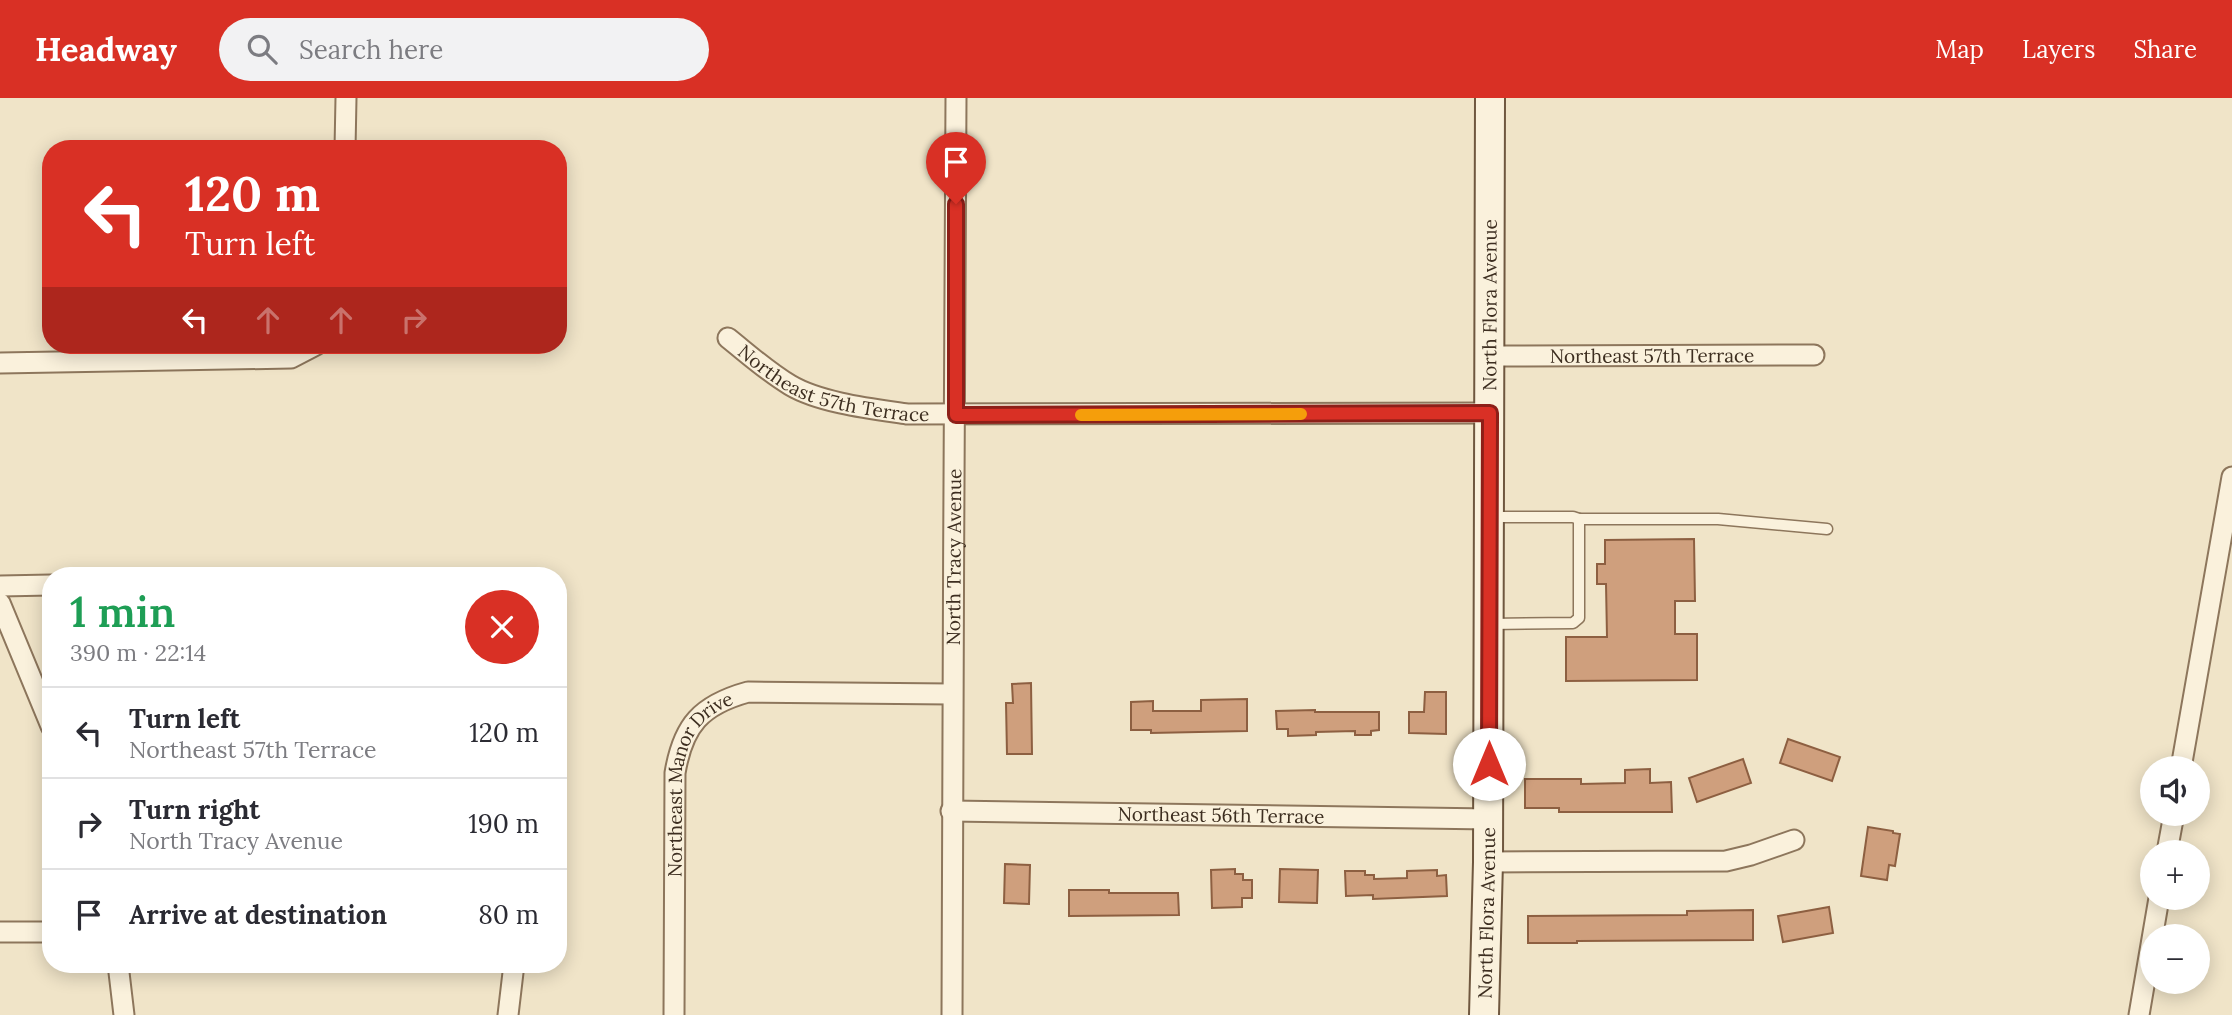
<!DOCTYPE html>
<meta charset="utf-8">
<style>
:root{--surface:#fff;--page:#f2f2f3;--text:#2b2b33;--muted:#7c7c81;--line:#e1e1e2;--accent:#d93025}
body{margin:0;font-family:Lora,serif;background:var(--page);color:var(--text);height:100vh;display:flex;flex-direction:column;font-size:26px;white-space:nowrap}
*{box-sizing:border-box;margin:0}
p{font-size:23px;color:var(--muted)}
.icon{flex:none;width:38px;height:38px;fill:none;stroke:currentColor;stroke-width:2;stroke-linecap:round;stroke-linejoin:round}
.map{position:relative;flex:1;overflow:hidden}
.side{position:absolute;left:42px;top:469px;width:525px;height:406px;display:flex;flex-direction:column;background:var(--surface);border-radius:28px;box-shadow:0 4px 18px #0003}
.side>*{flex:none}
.banner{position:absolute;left:42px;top:42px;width:525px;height:214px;border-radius:28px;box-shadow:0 4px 18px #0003;background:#d93025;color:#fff;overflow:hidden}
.fabs{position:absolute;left:2140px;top:658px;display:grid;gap:14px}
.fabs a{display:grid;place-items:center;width:70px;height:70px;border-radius:50%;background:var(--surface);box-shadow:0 4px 18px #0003;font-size:35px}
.pin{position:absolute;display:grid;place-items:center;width:60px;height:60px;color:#fff;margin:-72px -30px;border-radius:50% 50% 50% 0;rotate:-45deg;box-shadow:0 0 7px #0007}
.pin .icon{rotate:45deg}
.me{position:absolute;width:77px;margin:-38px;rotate:0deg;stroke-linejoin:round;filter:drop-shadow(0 0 5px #0008)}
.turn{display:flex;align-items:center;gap:24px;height:147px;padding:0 28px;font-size:32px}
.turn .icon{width:91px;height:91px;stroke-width:2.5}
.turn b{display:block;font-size:49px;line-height:60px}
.lanes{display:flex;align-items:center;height:66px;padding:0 28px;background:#0003;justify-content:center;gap:35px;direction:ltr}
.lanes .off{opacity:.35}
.round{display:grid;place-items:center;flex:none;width:74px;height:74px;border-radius:37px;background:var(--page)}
.headline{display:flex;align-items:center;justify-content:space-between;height:119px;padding:0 28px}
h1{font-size:42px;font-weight:600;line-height:52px;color:#1e9e55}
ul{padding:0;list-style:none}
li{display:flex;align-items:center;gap:21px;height:91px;padding:0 28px;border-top:2px solid var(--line)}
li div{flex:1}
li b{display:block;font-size:26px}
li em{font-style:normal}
header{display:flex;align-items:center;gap:42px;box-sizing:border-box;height:98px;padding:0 35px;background:var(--accent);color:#fff}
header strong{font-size:33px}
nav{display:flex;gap:38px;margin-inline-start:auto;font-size:24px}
.search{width:490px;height:63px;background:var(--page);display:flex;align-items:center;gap:18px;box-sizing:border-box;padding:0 24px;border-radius:38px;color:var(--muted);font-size:26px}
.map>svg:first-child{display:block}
.building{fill:#cf9f7d;stroke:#8d5f41;stroke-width:2}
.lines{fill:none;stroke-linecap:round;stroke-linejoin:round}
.lane-casing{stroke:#8d765c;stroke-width:13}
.street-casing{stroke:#8d765c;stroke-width:23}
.secondary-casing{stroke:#6f573f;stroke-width:32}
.lane{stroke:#faf1dc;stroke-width:10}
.street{stroke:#faf1dc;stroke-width:19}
.secondary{stroke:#faf1dc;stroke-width:28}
.route-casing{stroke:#8d1f18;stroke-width:18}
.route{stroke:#d93025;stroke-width:12}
.slow{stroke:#f59e0b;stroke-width:12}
.labels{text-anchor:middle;stroke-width:7;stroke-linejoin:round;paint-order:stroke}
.street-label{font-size:19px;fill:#3d2e20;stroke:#f7eed8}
</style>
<header>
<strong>Headway</strong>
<div class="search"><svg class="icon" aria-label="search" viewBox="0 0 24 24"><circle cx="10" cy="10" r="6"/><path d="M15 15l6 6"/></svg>Search here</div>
<nav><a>Map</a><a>Layers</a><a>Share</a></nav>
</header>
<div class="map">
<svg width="2232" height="917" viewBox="0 0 2232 917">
<rect width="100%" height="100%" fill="#f0e4c8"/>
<g class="building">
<polygon points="1694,441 1695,503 1675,503 1675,536 1697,536 1697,582 1566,583 1566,539 1607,539 1606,486 1597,486 1597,466 1605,466 1605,442"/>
<polygon points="1031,585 1032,656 1007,656 1006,605 1013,605 1012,586"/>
<polygon points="1425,594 1446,594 1446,636 1409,635 1409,614 1424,614"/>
<polygon points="1247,601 1247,633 1151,635 1151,632 1131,632 1131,604 1153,603 1153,613 1201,613 1201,602"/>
<polygon points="1315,612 1315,614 1379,614 1379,632 1371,633 1371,637 1355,637 1355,633 1316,634 1316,637 1288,638 1288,631 1277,631 1276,613"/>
<polygon points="1788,641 1840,659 1832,683 1780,665"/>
<polygon points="1743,661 1751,685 1697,704 1689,680"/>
<polygon points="1650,671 1650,685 1671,684 1672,714 1559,714 1559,710 1525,710 1525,681 1581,681 1581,686 1625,685 1625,672"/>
<polygon points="1868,729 1893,733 1893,735 1900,736 1895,768 1889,767 1887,782 1861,778"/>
<polygon points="1005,766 1030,767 1029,806 1004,805"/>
<polygon points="1235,771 1235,776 1243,776 1243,782 1252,782 1252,800 1242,800 1242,809 1212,810 1211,772"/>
<polygon points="1280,771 1318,772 1317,805 1279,804"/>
<polygon points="1437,772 1437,778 1446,777 1447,798 1373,801 1373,797 1346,798 1345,773 1365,773 1365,777 1374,777 1374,781 1407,780 1407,773"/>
<polygon points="1069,792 1109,792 1109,795 1178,795 1179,817 1069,818"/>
<polygon points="1829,809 1833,835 1783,844 1778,818"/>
<polygon points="1753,812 1753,842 1577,843 1577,845 1528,845 1528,818 1687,817 1687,813"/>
</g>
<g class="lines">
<g class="lane-casing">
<g id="lane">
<polyline points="1579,421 1718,421 1827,431"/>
<polyline points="1490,526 1573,525 1579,520 1579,421 1573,419 1491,419"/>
</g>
</g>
<g class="street-casing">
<g id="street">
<polyline points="345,51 346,0"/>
<path id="s1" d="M728 240C748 256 768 274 790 287 820 305 873 311 907 316L1490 315"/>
<path id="s2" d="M1491 258 1814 257"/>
<polyline points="0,265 291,260 316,247"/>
<polyline points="0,488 51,487"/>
<polyline points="0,505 51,628"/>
<polyline points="2181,670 2232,379"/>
<path id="s3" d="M951 713 1489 721"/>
<polyline points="2167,754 2174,716"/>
<polyline points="1488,764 1726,763 1751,757 1794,742"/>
<polyline points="0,834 51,834"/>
<polyline points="118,866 124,917"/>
<polyline points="508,917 514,866"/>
<path id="s4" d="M674 917 675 675C683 627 701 607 748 594L951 596"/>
<path id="s5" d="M952 917C951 611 956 306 956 0"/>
<polyline points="2139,917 2159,800"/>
</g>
</g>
<g class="secondary-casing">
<g id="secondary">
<path id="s6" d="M1484 917 1488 764 1490 0"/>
</g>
</g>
<use href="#lane" class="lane"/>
<use href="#street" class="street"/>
<use href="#secondary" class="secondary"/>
</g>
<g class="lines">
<g class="route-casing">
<polyline id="route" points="956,106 956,317 1490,315 1489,666"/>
</g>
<use href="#route" class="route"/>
<polyline class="slow" points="1081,317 1301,316"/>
</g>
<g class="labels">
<g class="street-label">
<text dy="7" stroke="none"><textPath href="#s6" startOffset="710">North Flora Avenue</textPath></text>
<text dy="7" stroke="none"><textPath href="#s2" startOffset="161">Northeast 57th Terrace</textPath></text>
<text dy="7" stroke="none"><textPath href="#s1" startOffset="119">Northeast 57th Terrace</textPath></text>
<text dy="7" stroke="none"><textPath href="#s5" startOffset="458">North Tracy Avenue</textPath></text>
<text dy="7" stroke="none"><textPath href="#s4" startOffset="240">Northeast Manor Drive</textPath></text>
<text dy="7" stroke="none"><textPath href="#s3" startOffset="270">Northeast 56th Terrace</textPath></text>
<text dy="7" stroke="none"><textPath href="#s6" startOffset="102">North Flora Avenue</textPath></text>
</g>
</g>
</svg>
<div class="fabs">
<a><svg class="icon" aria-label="sound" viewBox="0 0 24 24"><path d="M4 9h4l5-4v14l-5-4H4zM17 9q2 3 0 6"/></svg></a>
<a>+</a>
<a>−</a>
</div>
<div class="pin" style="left:956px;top:106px;background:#d93025"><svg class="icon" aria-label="arrive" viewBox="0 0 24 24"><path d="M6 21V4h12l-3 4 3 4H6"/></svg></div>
<svg class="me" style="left:1489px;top:666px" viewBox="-20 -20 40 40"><circle r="19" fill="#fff"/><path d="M0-13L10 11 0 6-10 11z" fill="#d93025"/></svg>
<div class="banner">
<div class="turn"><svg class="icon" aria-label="left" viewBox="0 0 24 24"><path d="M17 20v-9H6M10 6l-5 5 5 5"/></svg><div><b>120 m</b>Turn left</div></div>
<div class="lanes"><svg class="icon" aria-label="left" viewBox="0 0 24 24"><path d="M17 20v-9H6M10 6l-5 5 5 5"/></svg><svg class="icon off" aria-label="ahead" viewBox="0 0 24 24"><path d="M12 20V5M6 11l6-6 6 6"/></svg><svg class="icon off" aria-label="ahead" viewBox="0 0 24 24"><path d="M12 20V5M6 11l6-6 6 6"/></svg><svg class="icon off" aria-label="right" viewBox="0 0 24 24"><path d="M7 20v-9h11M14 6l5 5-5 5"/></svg></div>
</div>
<section class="side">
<div class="headline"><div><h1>1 min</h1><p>390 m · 22:14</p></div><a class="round" style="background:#d93025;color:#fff"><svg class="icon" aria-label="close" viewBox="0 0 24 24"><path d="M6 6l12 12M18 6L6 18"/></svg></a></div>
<ul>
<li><svg class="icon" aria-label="left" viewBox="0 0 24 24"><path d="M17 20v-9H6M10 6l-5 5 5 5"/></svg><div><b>Turn left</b><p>Northeast 57th Terrace</p></div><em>120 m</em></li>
<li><svg class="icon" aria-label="right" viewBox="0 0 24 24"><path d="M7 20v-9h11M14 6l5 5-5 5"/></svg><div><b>Turn right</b><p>North Tracy Avenue</p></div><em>190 m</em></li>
<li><svg class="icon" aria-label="arrive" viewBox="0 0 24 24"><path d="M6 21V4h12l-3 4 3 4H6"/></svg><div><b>Arrive at destination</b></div><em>80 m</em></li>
</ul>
</section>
</div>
